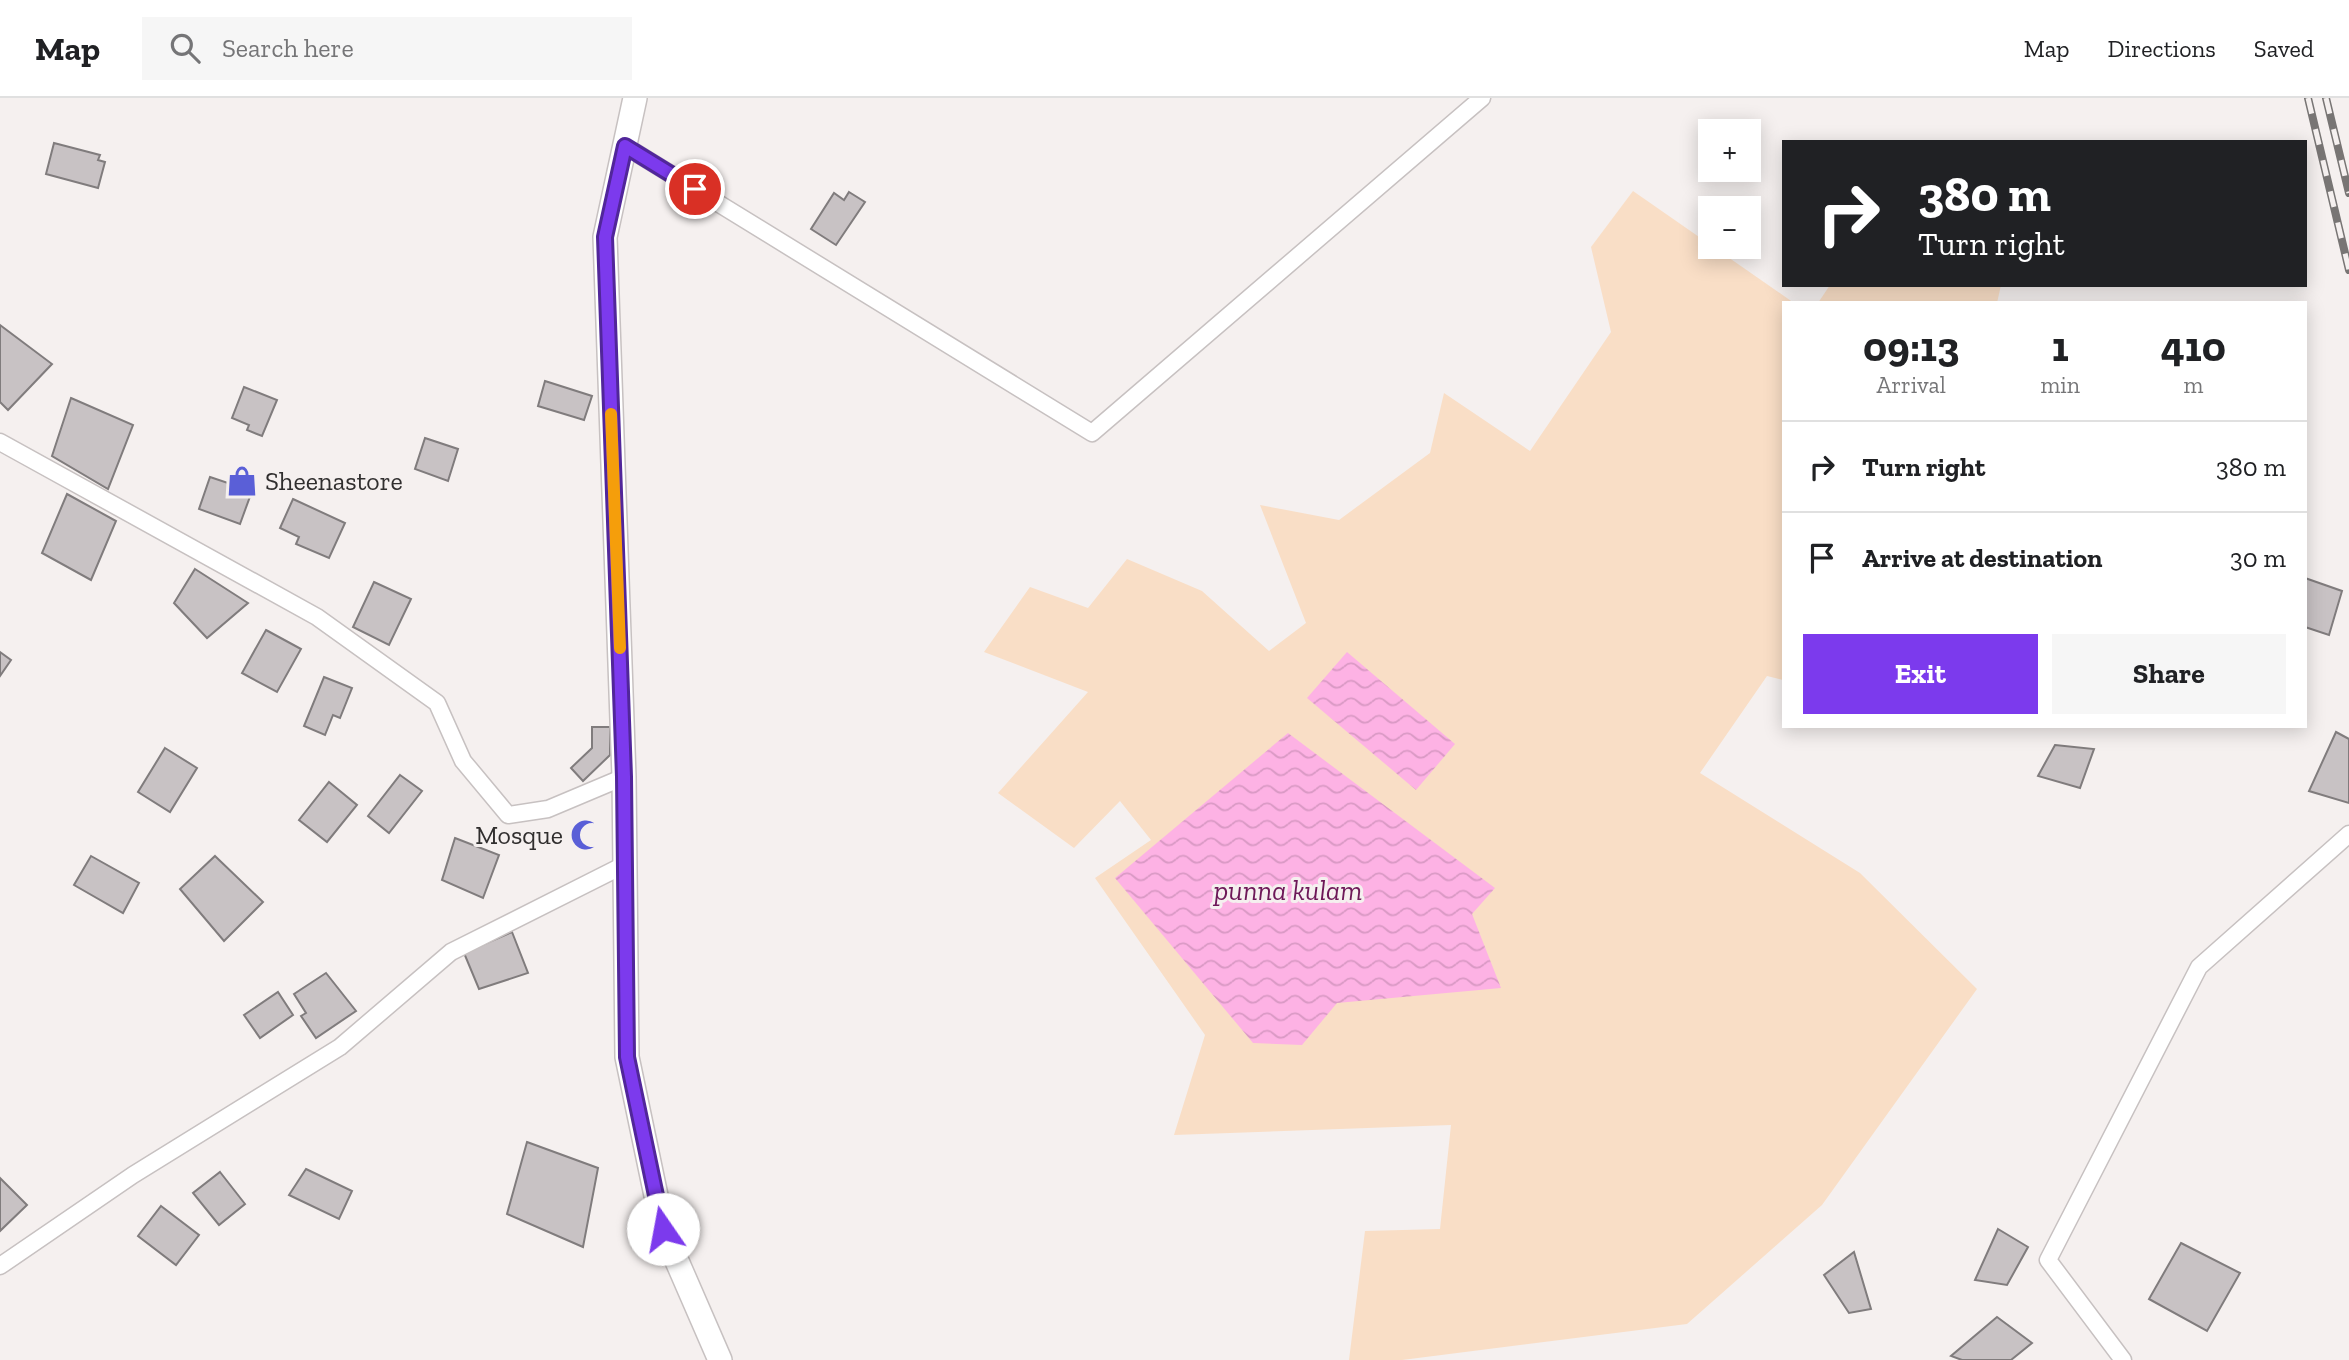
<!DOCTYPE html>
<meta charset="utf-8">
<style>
:root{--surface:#fff;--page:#f6f6f6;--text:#202124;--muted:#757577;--line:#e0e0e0;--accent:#7c3aed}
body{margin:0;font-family:"Zilla Slab",serif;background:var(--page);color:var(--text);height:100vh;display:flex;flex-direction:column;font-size:26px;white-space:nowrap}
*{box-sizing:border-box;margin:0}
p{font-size:23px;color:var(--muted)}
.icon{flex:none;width:38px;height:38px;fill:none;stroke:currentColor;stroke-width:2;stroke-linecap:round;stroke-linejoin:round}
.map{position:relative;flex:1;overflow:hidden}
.drawer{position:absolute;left:1782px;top:203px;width:525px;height:427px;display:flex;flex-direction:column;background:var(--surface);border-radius:0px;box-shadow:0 4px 18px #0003}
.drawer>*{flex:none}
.guide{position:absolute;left:1782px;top:42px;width:525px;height:147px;border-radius:0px;box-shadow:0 4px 18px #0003;background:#202124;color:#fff;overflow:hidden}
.fabs{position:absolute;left:1698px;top:21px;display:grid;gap:14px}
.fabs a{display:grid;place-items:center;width:63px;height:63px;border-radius:0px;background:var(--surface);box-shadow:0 4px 18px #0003;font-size:35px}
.pin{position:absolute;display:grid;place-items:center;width:60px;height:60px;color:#fff;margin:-30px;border:4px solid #fff;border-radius:50%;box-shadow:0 2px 7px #0007}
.me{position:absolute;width:77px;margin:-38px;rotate:348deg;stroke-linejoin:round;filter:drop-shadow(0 0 5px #0008)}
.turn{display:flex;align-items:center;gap:24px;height:147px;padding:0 21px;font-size:32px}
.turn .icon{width:91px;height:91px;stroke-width:2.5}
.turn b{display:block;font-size:49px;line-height:60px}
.eta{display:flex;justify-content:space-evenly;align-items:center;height:119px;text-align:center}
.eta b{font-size:42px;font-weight:700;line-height:49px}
.action{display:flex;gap:14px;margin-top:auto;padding:14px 21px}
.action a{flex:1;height:80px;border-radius:0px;background:var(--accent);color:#fff;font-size:28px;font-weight:700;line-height:80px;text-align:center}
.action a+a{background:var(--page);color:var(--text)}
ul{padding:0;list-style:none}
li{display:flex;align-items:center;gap:21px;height:91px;padding:0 21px;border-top:2px solid var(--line)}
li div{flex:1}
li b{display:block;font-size:26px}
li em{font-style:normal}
header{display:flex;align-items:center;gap:42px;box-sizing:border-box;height:98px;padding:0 35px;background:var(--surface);border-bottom:2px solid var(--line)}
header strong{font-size:33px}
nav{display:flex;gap:38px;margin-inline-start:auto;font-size:24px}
.search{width:490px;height:63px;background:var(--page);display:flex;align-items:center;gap:18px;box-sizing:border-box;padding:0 24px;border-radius:0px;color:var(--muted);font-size:26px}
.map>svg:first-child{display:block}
.grass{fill:#f9dec6}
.water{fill:url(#water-waves)}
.building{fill:#c8c2c4;stroke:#807c7d;stroke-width:2}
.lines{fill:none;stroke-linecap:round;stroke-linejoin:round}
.street-casing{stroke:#c7c1c1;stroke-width:19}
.secondary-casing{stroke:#c7c1c1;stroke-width:26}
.street{stroke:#fff;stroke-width:16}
.secondary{stroke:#fff;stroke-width:23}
.rail-casing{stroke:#787574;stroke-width:8}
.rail{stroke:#f5f0ef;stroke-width:5;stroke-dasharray:16;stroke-linecap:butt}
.route-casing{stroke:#51269a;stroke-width:18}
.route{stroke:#7c3aed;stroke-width:12}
.slow{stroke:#f59e0b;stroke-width:12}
.labels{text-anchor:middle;stroke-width:6;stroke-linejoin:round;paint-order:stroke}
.poi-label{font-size:26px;fill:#302e2e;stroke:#f5f0ef;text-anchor:start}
.water-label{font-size:28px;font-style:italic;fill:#6d1858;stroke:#f5f0ef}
</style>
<header>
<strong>Map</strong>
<div class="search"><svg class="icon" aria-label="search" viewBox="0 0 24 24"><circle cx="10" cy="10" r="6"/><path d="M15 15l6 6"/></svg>Search here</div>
<nav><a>Map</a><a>Directions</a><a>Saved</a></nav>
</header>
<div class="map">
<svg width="2349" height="1262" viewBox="0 0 2349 1262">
<defs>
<pattern id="water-waves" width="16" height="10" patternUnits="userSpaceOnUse" patternTransform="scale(1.75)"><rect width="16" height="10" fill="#fdb2e4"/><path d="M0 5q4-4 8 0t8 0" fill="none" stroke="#d999c4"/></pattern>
</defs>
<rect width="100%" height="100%" fill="#f5f0ef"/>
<g class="grass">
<polygon points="1633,93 1794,205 1783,205 1783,582 1767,578 1700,675 1860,775 1977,891 1822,1107 1687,1226 1402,1262 1349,1262 1365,1133 1440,1131 1451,1027 1174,1037 1205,937 1095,780 1151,742 1120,703 1074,750 998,695 1088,594 984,554 1030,489 1088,510 1127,461 1202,493 1269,553 1306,525 1260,407 1339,422 1430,355 1444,295 1530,353 1611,234 1591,149"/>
<polygon points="1830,187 2001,187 1997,205 1818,205"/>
</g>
<g class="water">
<polygon points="1347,554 1455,646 1416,692 1307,600"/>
<polygon points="1288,635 1495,790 1472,816 1501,890 1337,905 1302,947 1253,945 1115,780"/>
</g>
<g class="building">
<polygon points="54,45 100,57 98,62 105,64 98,90 46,76"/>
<polygon points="849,94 865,104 836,147 811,131 834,95 844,102"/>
<polygon points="0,227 52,266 8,312 0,304"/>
<polygon points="545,283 592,298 584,322 538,308"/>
<polygon points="244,289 277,302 262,338 247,332 249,327 232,320"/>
<polygon points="71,300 133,327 108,391 52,358"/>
<polygon points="425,340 458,351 448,383 415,371"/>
<polygon points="210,379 252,393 240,426 199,411"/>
<polygon points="67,396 116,423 91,482 42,455"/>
<polygon points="293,401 345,425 329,460 296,446 299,439 280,430"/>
<polygon points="195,471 248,505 207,540 174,505"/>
<polygon points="2305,480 2342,493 2329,537 2305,529"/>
<polygon points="374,484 411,501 389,547 353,529"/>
<polygon points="266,532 301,551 277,594 242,575"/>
<polygon points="0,554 11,562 0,578"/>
<polygon points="324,579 352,590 340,620 333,617 325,637 304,628"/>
<polygon points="592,629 610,629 610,657 583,683 571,670 592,650"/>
<polygon points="2336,634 2349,641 2349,705 2309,693"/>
<polygon points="2055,647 2094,651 2080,690 2038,678"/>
<polygon points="165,650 197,670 170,714 138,694"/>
<polygon points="400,677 422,693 389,735 368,718"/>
<polygon points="329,684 357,707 327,744 299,722"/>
<polygon points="455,740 499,757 483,800 442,782"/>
<polygon points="91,758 139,785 123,815 74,787"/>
<polygon points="215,758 263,804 224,843 180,791"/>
<polygon points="512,834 528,875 479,891 464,855"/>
<polygon points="326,875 356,913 316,940 301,918 306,915 294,896"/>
<polygon points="278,894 293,917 260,940 244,917"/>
<polygon points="527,1044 598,1070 583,1149 507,1116"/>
<polygon points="306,1071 352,1093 339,1121 289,1097"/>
<polygon points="220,1074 245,1106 219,1127 193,1095"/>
<polygon points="0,1080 27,1107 0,1133"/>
<polygon points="161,1108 199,1137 176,1167 138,1138"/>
<polygon points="1998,1131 2028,1149 2007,1187 1975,1182"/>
<polygon points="2181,1145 2240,1175 2207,1233 2149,1201"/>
<polygon points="1854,1154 1871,1211 1849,1215 1824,1177"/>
<polygon points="1997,1219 2032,1245 2011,1262 1962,1262 1951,1258"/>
</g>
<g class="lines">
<g class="street-casing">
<g id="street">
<polyline points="625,48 1092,335 1482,0"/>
<polyline points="0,344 317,519 437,605 463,663 508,717 548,711 624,679"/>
<polyline points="0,1168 133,1077 340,949 451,854 626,766"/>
<polyline points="2123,1262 2048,1162 2199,869 2349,736"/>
</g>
</g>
<g class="secondary-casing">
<polyline id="secondary" points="635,0 605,139 624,679 627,959 663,1131 720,1262"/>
</g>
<use href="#street" class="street"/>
<use href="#secondary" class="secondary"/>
<g class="rail-casing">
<g id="rail">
<polyline points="2308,0 2349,172"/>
<polyline points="2326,0 2349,95"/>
</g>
</g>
<use href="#rail" class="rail"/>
</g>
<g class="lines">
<g class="route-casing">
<polyline id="route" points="663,1131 627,959 624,679 605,139 625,48 695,91"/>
</g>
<use href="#route" class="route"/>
<polyline class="slow" points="611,316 620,550"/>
</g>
<defs>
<g id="shop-bare" transform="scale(2.415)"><path d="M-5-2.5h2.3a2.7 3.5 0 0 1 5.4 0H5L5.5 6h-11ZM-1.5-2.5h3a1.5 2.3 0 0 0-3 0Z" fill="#5a5fd7" stroke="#f5f0ef" stroke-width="2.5" paint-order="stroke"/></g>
<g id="mosque-bare" transform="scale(2.415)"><path d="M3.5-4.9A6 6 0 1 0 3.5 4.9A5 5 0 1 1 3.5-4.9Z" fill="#5a5fd7" stroke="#f5f0ef" stroke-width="2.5" paint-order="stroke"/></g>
</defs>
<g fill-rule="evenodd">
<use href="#shop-bare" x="242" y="383"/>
<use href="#mosque-bare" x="586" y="737"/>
</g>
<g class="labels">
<g class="poi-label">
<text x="265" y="392">Sheenastore</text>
<text x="563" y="746" text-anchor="end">Mosque</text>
</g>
<g class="water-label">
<text x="1288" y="802">punna kulam</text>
</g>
</g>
</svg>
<div class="fabs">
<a>+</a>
<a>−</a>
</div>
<div class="pin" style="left:695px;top:91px;background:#d93025"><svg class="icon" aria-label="arrive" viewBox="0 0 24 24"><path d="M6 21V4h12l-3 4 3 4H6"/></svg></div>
<svg class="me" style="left:663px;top:1131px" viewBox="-20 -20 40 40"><circle r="19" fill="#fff"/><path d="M0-13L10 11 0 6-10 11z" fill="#7c3aed"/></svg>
<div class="guide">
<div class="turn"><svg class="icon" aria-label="right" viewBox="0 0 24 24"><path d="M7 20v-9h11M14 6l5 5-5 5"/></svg><div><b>380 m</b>Turn right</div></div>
</div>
<section class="drawer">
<div class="eta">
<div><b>09:13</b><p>Arrival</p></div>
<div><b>1</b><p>min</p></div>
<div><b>410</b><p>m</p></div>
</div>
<ul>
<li><svg class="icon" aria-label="right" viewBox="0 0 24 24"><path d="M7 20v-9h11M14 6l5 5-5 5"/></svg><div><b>Turn right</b></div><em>380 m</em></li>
<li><svg class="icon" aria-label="arrive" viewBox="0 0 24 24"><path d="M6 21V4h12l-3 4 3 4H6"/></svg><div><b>Arrive at destination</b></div><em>30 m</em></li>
</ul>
<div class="action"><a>Exit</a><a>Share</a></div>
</section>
</div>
